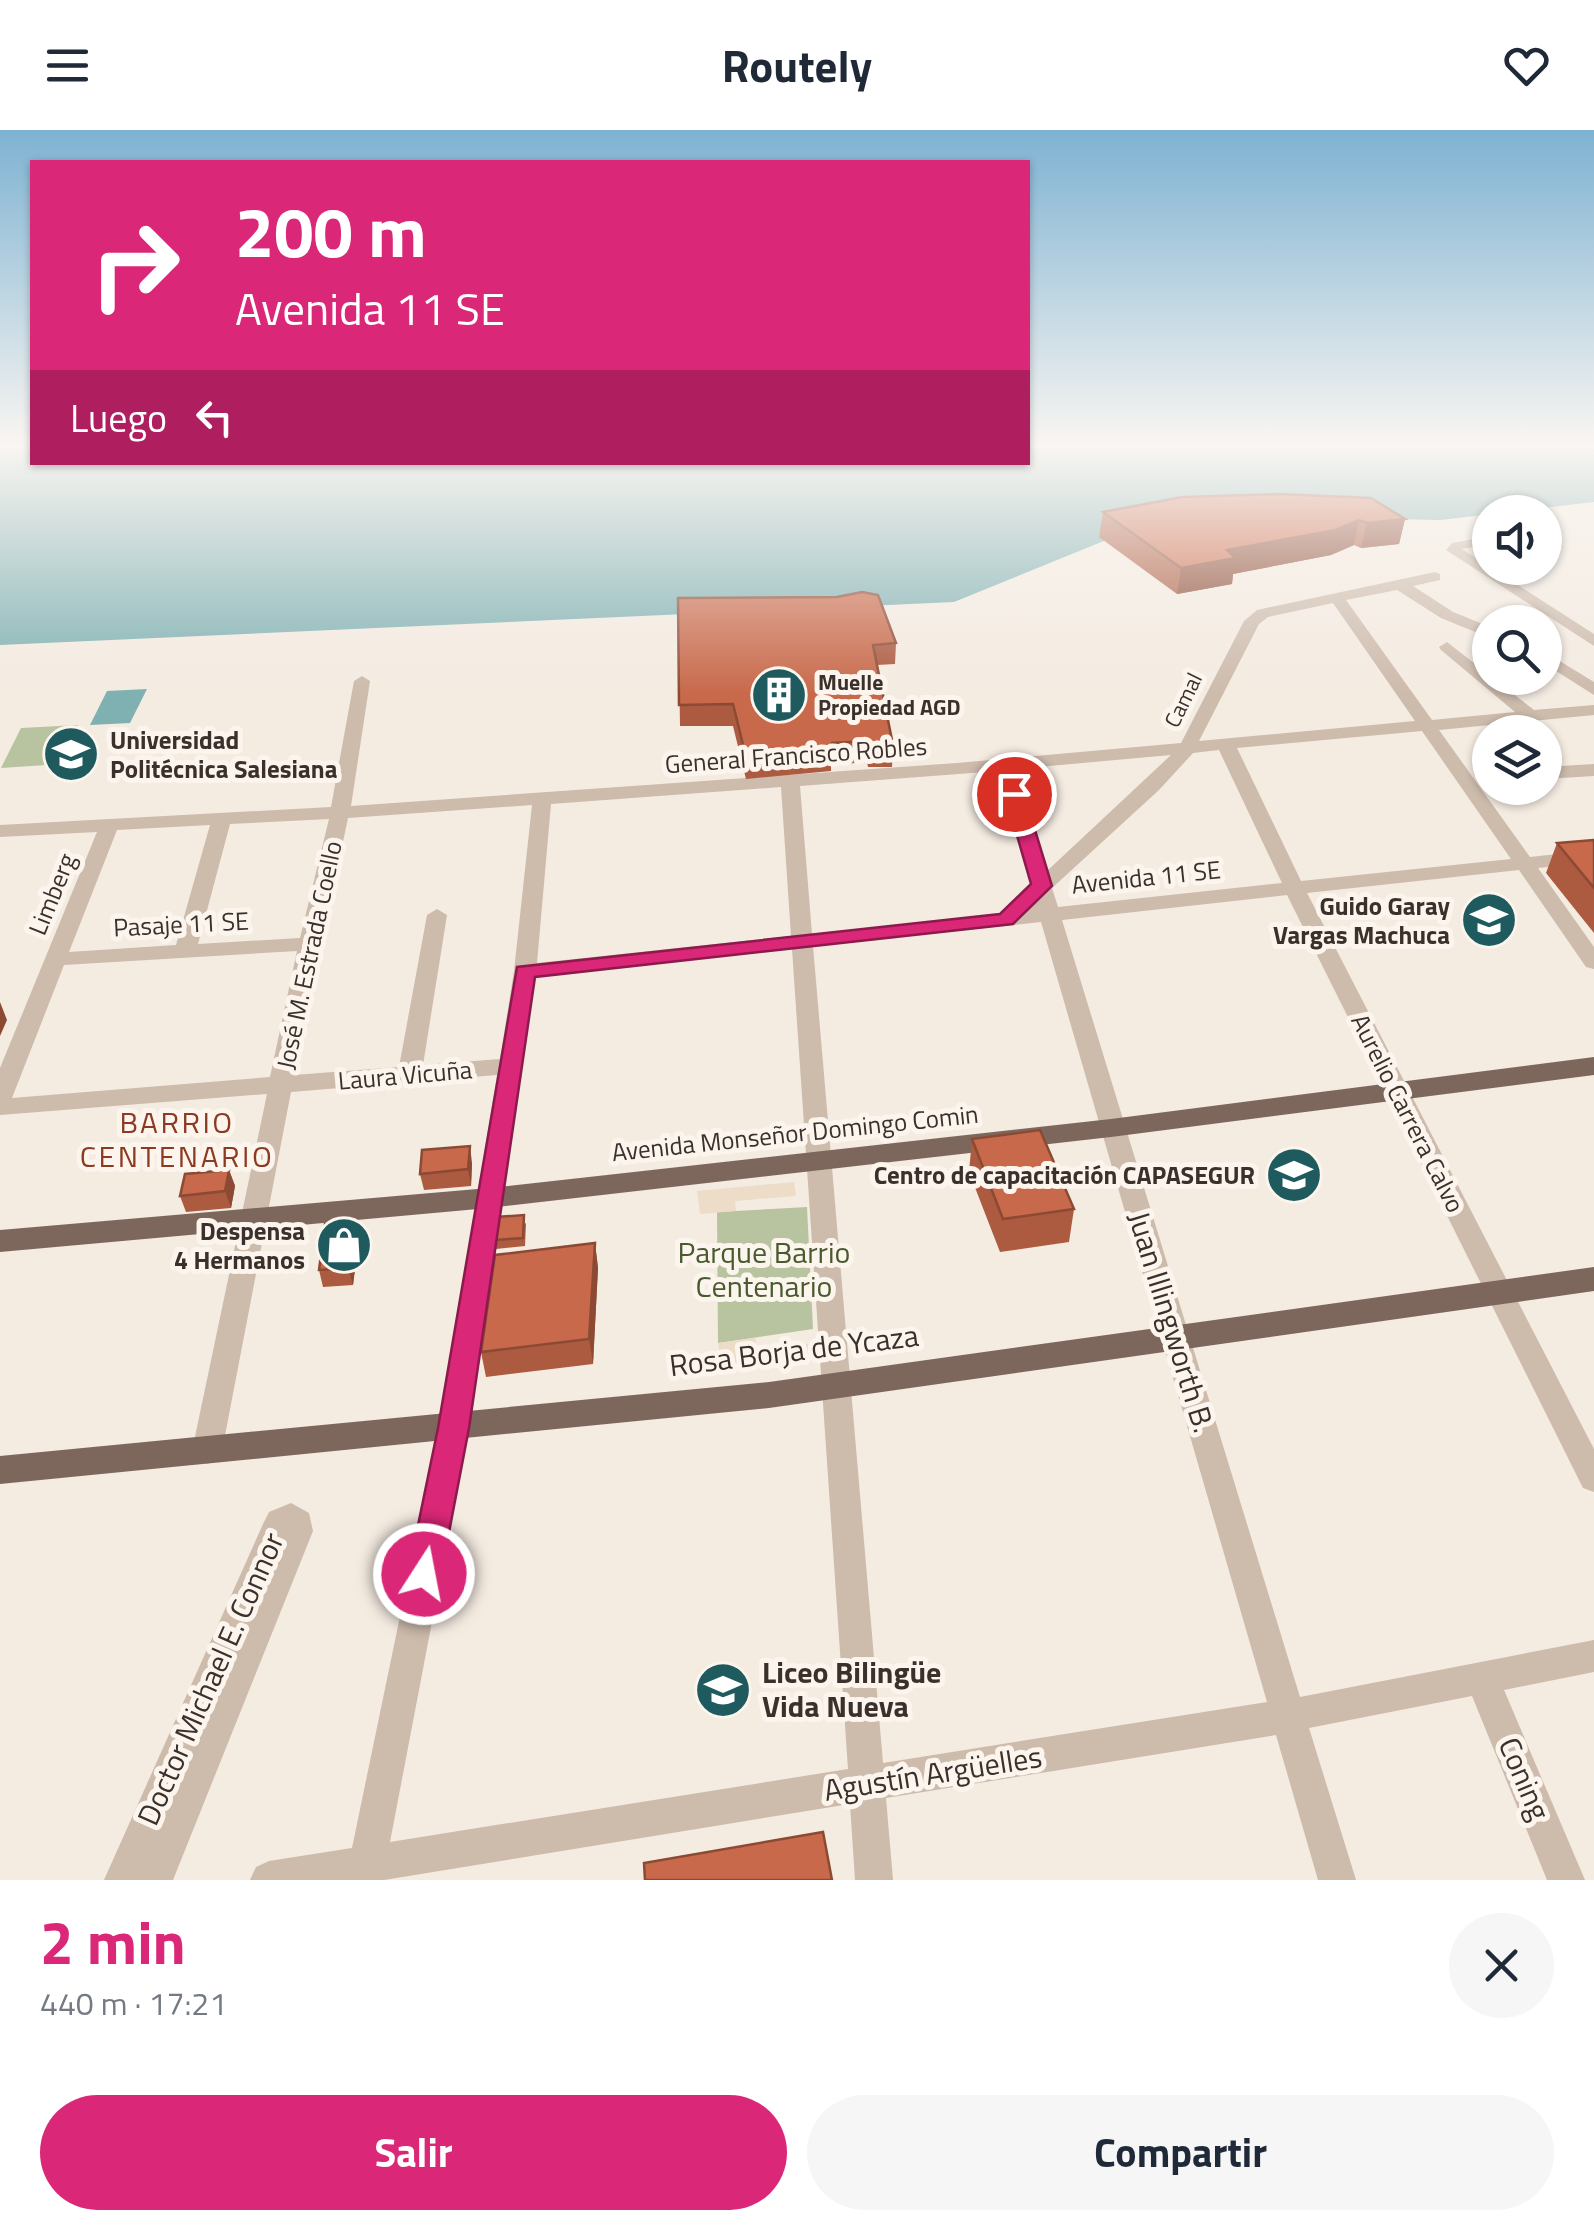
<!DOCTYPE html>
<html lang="es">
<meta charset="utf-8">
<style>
:root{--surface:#fff;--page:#f6f6f7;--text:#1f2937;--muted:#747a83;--accent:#db2777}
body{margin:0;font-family:"Titillium Web",sans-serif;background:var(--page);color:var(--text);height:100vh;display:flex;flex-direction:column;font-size:38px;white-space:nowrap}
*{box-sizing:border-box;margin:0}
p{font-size:32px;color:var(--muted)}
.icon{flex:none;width:55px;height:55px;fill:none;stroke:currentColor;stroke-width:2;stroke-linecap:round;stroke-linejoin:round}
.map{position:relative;height:1750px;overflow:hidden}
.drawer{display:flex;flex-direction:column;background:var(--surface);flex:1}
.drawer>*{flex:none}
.banner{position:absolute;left:30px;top:30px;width:1000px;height:305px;border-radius:0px;box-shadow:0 2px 8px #0004;background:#db2777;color:#fff;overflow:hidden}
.buttons{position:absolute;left:1472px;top:365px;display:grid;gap:20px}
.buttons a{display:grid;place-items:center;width:90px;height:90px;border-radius:50%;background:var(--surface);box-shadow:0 2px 8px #0004;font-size:50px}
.pin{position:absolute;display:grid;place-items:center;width:85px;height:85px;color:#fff;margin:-42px;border:5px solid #fff;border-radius:50%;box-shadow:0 2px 10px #0007}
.me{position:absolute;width:110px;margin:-55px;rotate:11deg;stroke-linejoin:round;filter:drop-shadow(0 0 8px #0008)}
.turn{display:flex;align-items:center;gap:35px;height:210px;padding:0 40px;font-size:45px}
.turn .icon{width:130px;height:130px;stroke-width:2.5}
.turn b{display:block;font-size:70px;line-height:85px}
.then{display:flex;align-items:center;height:95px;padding:0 40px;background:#0003;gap:20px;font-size:38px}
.round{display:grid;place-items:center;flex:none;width:105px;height:105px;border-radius:52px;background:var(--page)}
.overview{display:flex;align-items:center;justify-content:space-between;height:170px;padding:0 40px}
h1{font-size:60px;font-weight:700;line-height:75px;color:var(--accent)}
.button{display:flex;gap:20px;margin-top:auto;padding:20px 40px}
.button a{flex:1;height:115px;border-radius:60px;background:var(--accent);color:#fff;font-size:40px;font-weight:700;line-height:115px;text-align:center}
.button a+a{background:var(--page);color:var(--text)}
header{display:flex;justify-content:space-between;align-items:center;height:130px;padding:0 40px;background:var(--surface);font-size:45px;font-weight:700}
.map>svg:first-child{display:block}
.green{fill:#b8c4a0}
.plaza{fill:#ecdcc8}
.water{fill:#7fb0b2}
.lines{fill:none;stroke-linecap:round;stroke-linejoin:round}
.minor{fill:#cdbbac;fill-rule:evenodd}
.major{fill:#7d675c;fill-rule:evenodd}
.wall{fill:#ac5a40}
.shaded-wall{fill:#8c4a34}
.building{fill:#c8694b;stroke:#8c4a34;stroke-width:2.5}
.route{fill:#db2777;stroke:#8e194d;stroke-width:2.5}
.labels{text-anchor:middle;stroke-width:10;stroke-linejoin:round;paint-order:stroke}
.far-poi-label{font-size:22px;font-weight:bold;fill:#3b302b;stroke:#fbf5ee;text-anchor:start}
.far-street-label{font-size:22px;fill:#3b302b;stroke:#fbf5ee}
.poi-label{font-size:25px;font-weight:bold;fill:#3b302b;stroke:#fbf5ee;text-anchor:end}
.street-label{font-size:25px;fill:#3b302b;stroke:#fbf5ee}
.quarter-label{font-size:30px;letter-spacing:2.5px;fill:#8c3b22;stroke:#fbf5ee}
.near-park-label{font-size:30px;fill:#4a5a2e;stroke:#fbf5ee}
.near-street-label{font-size:30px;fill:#3b302b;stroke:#fbf5ee}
.near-poi-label{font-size:30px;font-weight:bold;fill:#3b302b;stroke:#fbf5ee;text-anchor:start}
</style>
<header><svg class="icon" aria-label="menu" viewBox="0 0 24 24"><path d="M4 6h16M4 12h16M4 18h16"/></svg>Routely<svg class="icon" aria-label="heart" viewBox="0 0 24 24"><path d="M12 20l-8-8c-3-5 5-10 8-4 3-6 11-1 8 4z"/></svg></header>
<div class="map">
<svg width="1594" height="1750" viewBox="0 0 1594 1750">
<rect width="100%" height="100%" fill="#f4ebe1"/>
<g class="green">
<polygon points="78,595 61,634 1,638 21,598"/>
<polygon points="807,1077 813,1199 718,1213 717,1082"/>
</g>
<g class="plaza">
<polygon points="794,1052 796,1066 735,1071 736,1081 700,1084 697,1061"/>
<polygon points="755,1208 758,1221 828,1211 831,1223 722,1238 718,1213"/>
</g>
<g class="water">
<polygon points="1028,318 1594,319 1594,372 1440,390 1170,384 954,472 0,515 0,319 32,319 32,332 1028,332"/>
<polygon points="147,559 130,593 90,595 107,561"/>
</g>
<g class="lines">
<g class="minor">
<polygon points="1490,406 1490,414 1462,419 1594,504 1594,516 1446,420 1452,413"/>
<path d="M1435 442 1440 444V450L1413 456 1453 482 1490 497V508L1441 488 1397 460 1346 470 1432 590 1515 582 1441 520 1439 517 1447 512 1534 580 1594 575V585L1439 600 1530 727 1594 720V732L1538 738 1594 817V839L1586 837 1519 740 1307 763 1594 1319V1362L1583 1358 1287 765 1062 790 1300 1567 1594 1510V1542L1504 1560 1585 1750H1547L1472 1566 1309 1598 1356 1750H1318L1276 1605 886 1668 893 1750H855L850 1674 384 1750H250L256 1737 269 1731 352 1718 439 1298 497 945 291 962 222 1321 218 1330 207 1334 196 1330 192 1321 267 964 0 985V938L97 702 0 707V695L331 677 354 551 362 546 370 551 351 676 957 633 1181 613 1244 491 1257 480ZM1333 473 1415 591 1199 611 1259 494 1268 487ZM1422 601 1511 729 1301 751 1237 618ZM1219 620 1282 753 1058 777 1052 758 1159 660 1193 623ZM1171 625 1047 741 1016 639ZM998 641 1031 755 1000 784 812 804 800 656ZM781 657 791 806 537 833 551 674ZM532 675 514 841 500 929 423 935 447 785 437 779 427 785 399 937 294 945 348 688ZM329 689 300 808 198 814 230 694ZM210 695 176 815 69 822 117 700ZM1041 792 1267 1572 883 1633 813 816ZM792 819 848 1639 390 1712 469 1298 535 847ZM297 821 270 947 12 968 64 835Z"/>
<polygon points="1545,522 1594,552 1594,565 1545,534"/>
<polygon points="1594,634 1594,646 1545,649 1545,637"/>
<polygon points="291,1373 309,1383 313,1401 173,1750 104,1750 263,1394 269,1382"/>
</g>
<g class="major">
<polygon points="1594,927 1594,945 1111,1007 489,1078 0,1122 0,1100 489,1058 1111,989"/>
<polygon points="1594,1137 1594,1161 769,1278 0,1354 0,1326 769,1252"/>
</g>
</g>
<g class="wall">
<polygon points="1103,382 1405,389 1399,414 1361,418 1354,415 1331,425 1233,444 1232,454 1177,464 1099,407"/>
<polygon points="678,468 896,513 895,534 877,535 893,615 892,637 868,637 867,632 831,635 831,641 746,649 733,596 680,596"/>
<polygon points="1594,710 1594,803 1546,743 1557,713"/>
<polygon points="972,1009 1074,1079 1069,1112 1000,1122 969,1042"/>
<polygon points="472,1033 471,1056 424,1060 420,1044"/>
<polygon points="229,1040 235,1056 231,1078 186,1082 180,1066"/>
<polygon points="526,1093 525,1116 496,1119 495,1110"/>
<polygon points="359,1108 353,1155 323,1157 319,1140"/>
<polygon points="595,1113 598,1138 593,1234 486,1247 481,1222"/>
</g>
<g class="shaded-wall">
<polygon points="1405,389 1399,414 1361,418 1367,393"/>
<polygon points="1359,390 1354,415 1331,425 1233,444 1232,454 1177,464 1181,438 1227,420"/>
<polygon points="0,872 7,890 0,906"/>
<polygon points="470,1016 472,1033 471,1056 468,1039"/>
<polygon points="229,1040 235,1056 231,1078 225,1061"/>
<polygon points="354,1091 359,1108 353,1155 348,1138"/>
<polygon points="595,1113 598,1138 593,1234 589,1209"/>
</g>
<g class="building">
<polygon points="1280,364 1371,368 1405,389 1367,393 1359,390 1336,400 1227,420 1236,428 1181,438 1103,382 1182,367"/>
<polygon points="862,462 878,465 896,513 873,515 893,615 868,615 868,611 832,613 831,619 746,627 733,574 679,575 678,468 837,467"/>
<polygon points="1594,710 1594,758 1557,713"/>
<polygon points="1040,1000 1074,1079 1003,1089 972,1009"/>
<polygon points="470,1016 468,1039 420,1044 422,1020"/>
<polygon points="229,1040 225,1061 180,1066 185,1044"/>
<polygon points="524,1085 523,1108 495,1110 496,1087"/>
<polygon points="354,1091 348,1138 319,1140 325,1094"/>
<polygon points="595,1113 589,1209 481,1222 495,1125"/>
<polygon points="823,1702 832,1750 645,1750 644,1733"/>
</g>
<linearGradient id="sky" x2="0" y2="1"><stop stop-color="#7eb2d2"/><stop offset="0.56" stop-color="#faf6f2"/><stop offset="1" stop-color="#faf6f2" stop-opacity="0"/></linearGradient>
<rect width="1594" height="564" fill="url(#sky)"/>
<polygon class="route" points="1014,659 1024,664 1052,756 1013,794 535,847 469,1298 441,1444 436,1454 424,1459 413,1454 408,1444 438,1298 517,837 1000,784 1031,754 1005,664"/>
<defs>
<g id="building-disc" transform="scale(2.875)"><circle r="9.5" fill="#1f5a5e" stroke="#fbf5ee"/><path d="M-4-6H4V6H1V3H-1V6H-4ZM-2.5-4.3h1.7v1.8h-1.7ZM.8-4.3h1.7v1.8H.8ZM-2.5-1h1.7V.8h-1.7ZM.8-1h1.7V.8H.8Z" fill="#fff"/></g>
<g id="school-disc" transform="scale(2.875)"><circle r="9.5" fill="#1f5a5e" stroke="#fbf5ee"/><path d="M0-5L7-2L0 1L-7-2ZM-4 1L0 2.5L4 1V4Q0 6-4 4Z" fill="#fff"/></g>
<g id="shop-disc" transform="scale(2.875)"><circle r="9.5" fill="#1f5a5e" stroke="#fbf5ee"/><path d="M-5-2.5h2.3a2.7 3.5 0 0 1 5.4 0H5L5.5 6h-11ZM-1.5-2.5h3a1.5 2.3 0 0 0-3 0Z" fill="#fff"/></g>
</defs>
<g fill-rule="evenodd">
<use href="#building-disc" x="779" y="565"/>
<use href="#school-disc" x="71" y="624"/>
<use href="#school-disc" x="1489" y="790"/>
<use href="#school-disc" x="1294" y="1045"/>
<use href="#shop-disc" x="344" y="1115"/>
<use href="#school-disc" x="723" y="1560"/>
</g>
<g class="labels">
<g class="far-poi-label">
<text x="818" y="560">Muelle<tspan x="818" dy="25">Propiedad AGD</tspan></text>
</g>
<g class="far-street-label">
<text transform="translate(1183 570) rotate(-64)" y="8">Camal</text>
</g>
<g class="poi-label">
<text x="110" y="619" text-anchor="start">Universidad<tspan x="110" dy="29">Politécnica Salesiana</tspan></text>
<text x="1450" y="785">Guido Garay<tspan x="1450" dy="29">Vargas Machuca</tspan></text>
<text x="1255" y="1054">Centro de capacitación CAPASEGUR</text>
<text x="305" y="1110">Despensa<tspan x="305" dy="29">4 Hermanos</tspan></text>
</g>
<g class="street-label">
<text transform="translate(796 625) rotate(-4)" y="9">General Francisco Robles</text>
<text transform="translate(1146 747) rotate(-6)" y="9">Avenida 11 SE</text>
<text transform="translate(52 764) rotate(-68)" y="9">Limberg</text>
<text transform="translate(181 794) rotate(-3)" y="9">Pasaje 11 SE</text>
<text transform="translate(309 825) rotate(-78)" y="9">José M. Estrada Coello</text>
<text transform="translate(405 945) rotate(-5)" y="9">Laura Vicuña</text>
<text transform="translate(1408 983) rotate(63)" y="9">Aurelio Carrera Calvo</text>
<text transform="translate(795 1003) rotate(-6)" y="9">Avenida Monseñor Domingo Comin</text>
</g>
<g class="quarter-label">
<text x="177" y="1003">BARRIO<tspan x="177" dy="34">CENTENARIO</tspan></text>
</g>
<g class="near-park-label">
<text x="764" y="1133">Parque Barrio<tspan x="764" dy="34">Centenario</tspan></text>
</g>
<g class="near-street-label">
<text transform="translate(1171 1192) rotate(73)" y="10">Juan Illingworth B.</text>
<text transform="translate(794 1221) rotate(-7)" y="10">Rosa Borja de Ycaza</text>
<text transform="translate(211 1549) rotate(-66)" y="10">Doctor Michael E. Connor</text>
<text transform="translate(933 1644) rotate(-9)" y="10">Agustín Argüelles</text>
<text transform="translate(1524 1649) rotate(67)" y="10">Coning</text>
</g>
<g class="near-poi-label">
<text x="762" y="1553">Liceo Bilingüe<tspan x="762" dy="34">Vida Nueva</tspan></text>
</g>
</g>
</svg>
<div class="buttons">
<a><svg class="icon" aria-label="sound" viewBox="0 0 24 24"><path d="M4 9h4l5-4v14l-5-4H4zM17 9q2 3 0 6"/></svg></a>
<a><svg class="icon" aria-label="search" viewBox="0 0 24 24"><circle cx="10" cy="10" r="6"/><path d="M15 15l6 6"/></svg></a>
<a><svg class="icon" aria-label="layers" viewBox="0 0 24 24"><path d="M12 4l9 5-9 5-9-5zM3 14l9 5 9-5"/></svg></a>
</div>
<div class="pin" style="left:1014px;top:664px;background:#d93025"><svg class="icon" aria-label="arrive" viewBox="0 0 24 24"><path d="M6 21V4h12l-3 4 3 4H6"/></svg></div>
<svg class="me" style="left:424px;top:1444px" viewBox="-20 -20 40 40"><circle r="17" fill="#db2777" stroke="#fff" stroke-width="3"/><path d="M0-11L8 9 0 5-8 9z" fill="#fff"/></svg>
<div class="banner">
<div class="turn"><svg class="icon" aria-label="right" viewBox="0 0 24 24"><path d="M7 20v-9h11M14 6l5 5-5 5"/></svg><div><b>200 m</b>Avenida 11 SE</div></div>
<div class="then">Luego<svg class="icon" aria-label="left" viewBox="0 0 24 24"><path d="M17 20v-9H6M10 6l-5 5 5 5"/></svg></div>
</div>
</div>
<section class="drawer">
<div class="overview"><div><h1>2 min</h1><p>440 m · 17:21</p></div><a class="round"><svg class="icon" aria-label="close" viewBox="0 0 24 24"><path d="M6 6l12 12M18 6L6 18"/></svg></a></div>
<div class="button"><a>Salir</a><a>Compartir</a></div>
</section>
